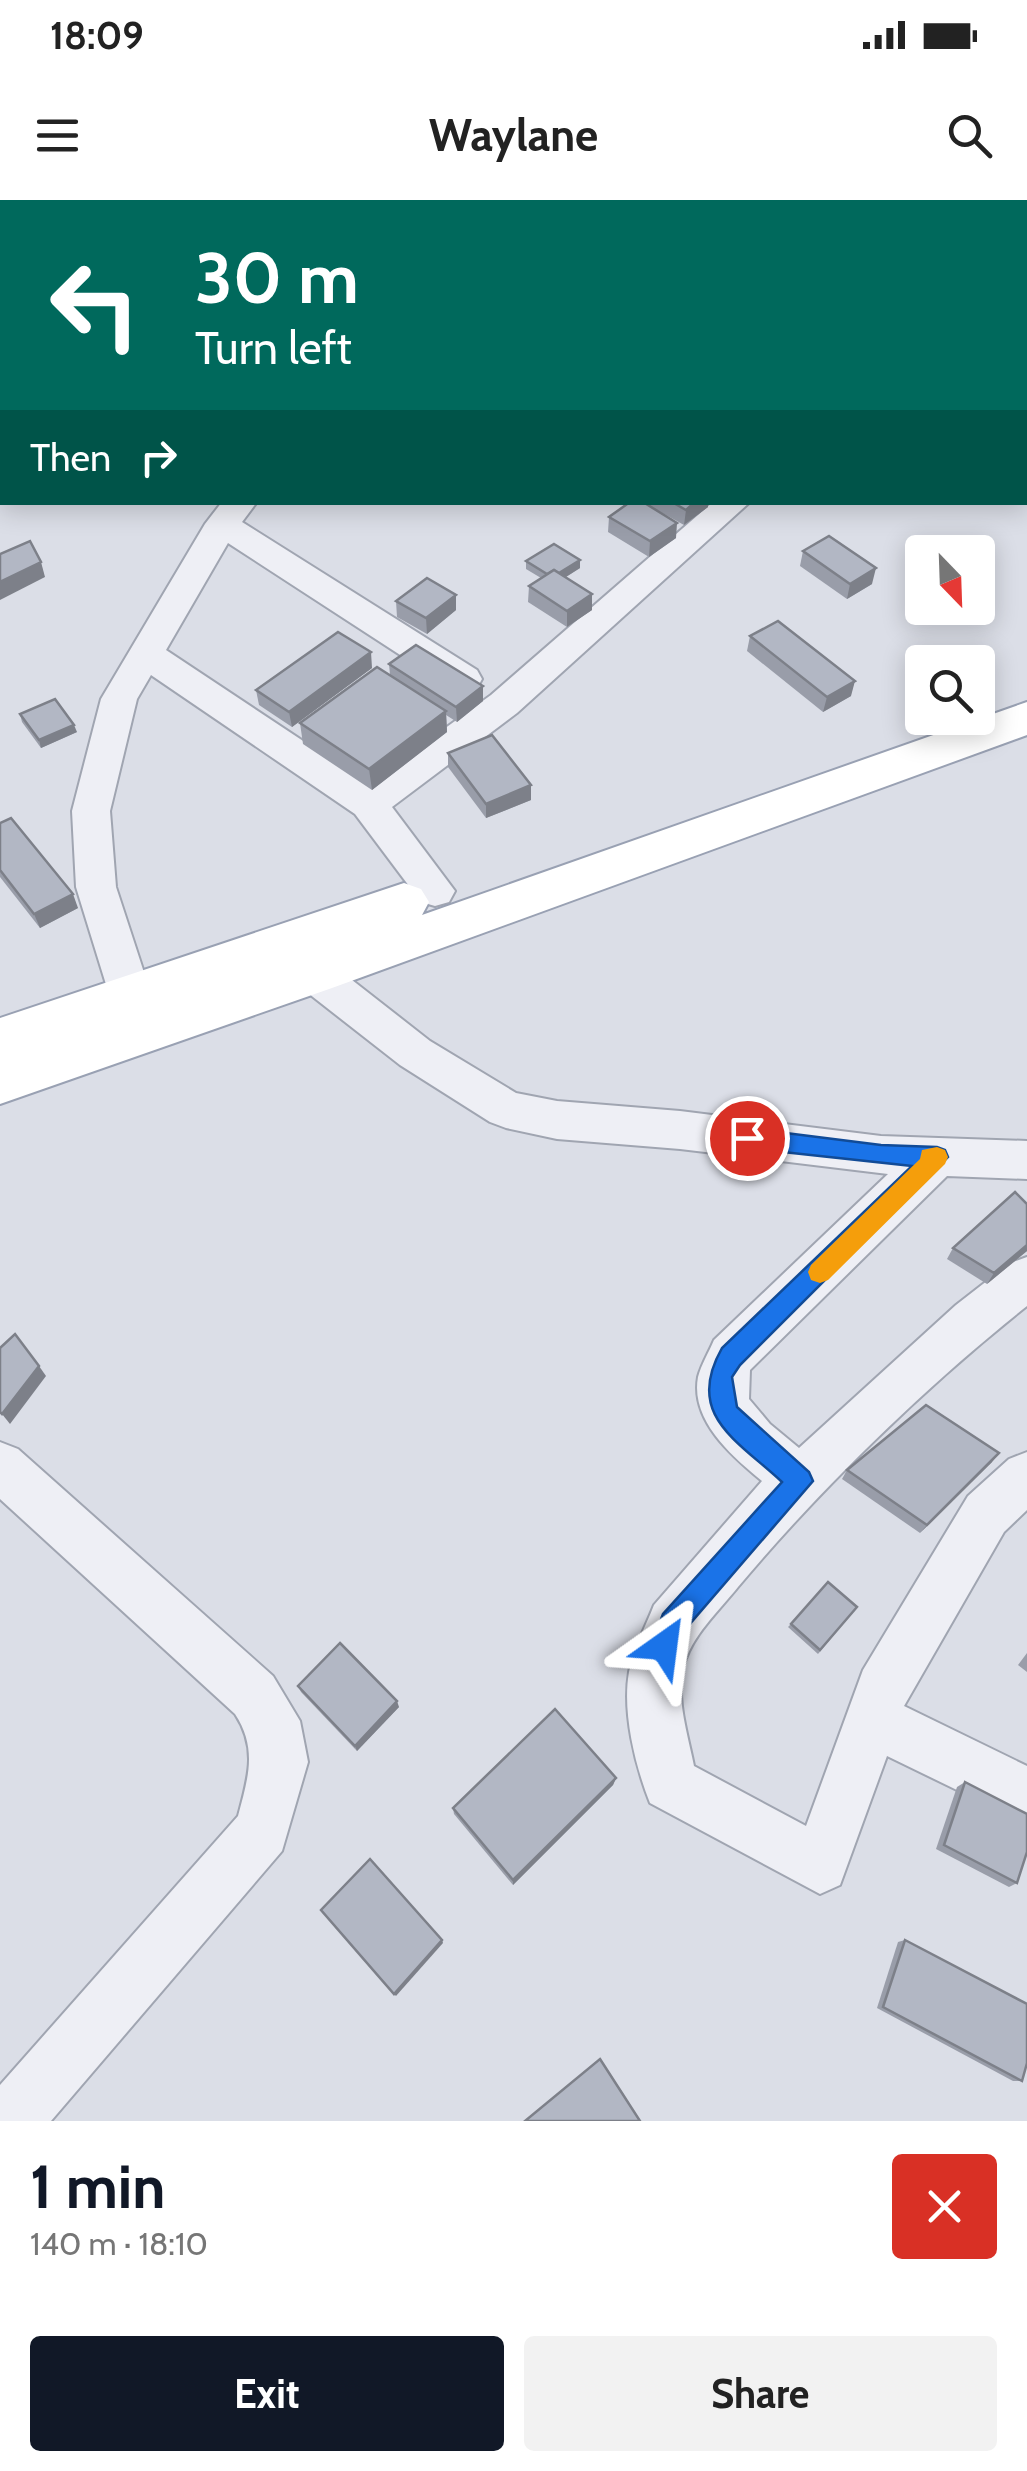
<!DOCTYPE html>
<meta charset="utf-8">
<style>
:root{--surface:#fff;--page:#f2f2f2;--text:#222;--muted:#767676;--accent:#111827}
body{margin:0;font-family:Cabin,sans-serif;background:var(--page);color:var(--text);height:100vh;display:flex;flex-direction:column;font-size:38px;white-space:nowrap}
*{box-sizing:border-box;margin:0}
p{font-size:32px;color:var(--muted)}
.icon{flex:none;width:55px;height:55px;fill:none;stroke:currentColor;stroke-width:2;stroke-linecap:round;stroke-linejoin:round}
.map{position:relative;height:1921px;overflow:hidden}
.side{display:flex;flex-direction:column;background:var(--surface);flex:1}
.side>*{flex:none}
.hud{position:absolute;left:0px;top:0px;width:1028px;height:305px;box-shadow:0 5px 25px #0003;background:#00695c;color:#fff;overflow:hidden}
.needle{width:65px;rotate:157deg}
.fabs{position:absolute;left:905px;top:335px;display:grid;gap:20px}
.fabs a{display:grid;place-items:center;width:90px;height:90px;border-radius:10px;background:var(--surface);box-shadow:0 5px 25px #0003;font-size:50px}
.pin{position:absolute;display:grid;place-items:center;width:85px;height:85px;color:#fff;margin:-42px;border:5px solid #fff;border-radius:50%;box-shadow:0 2px 10px #0007}
.me{position:absolute;width:110px;margin:-55px;rotate:31deg;stroke-linejoin:round;filter:drop-shadow(0 0 8px #0008)}
.turn{display:flex;align-items:center;gap:35px;height:210px;padding:0 30px;font-size:45px}
.turn .icon{width:130px;height:130px;stroke-width:2.5}
.turn b{display:block;font-size:70px;line-height:85px}
.then{display:flex;align-items:center;height:95px;padding:0 30px;background:#0003;gap:20px;font-size:38px}
.round{display:grid;place-items:center;flex:none;width:105px;height:105px;border-radius:10px;background:var(--page)}
.overview{display:flex;align-items:center;justify-content:space-between;height:170px;padding:0 30px}
h1{font-size:60px;font-weight:800;line-height:75px;color:var(--accent)}
.primary-button{display:flex;gap:20px;margin-top:auto;padding:20px 30px}
.primary-button a{flex:1;height:115px;border-radius:10px;background:var(--accent);color:#fff;font-size:40px;font-weight:800;line-height:115px;text-align:center}
.primary-button a+a{background:var(--page);color:var(--text)}
.status{display:flex;justify-content:space-between;align-items:center;height:70px;padding:0 50px;background:var(--surface);direction:ltr}
.status svg{height:28px;fill:currentColor}
header{display:flex;justify-content:space-between;align-items:center;height:130px;padding:0 30px;background:var(--surface);font-size:45px;font-weight:800}
.map>svg:first-child{display:block}
.lines{fill:none;stroke-linecap:round;stroke-linejoin:round}
.street-casing{stroke:#a0a5b1;stroke-width:4}
.primary-casing{stroke:#99a1b3;stroke-width:4}
.street{fill:#eeeff5;fill-rule:evenodd}
.primary{fill:#fff;fill-rule:evenodd}
.wall{fill:#999da9}
.shaded-wall{fill:#7d8089}
.building{fill:#b2b7c4;stroke:#7d8089;stroke-width:2.5}
.route{fill:#1a73e8;stroke:#114b97;stroke-width:2.5}
.slow{fill:#f59e0b}
</style>
<div class="status"><b>18:09</b><svg viewBox="0 0 49 12"><path d="M0 12V9h3v3zM5 12V6h3v6zM10 12V3h3v9zM15 12V0h3v12zM26 1h20v11H26zM47 4h2v5h-2z"/></svg></div>
<header><svg class="icon" aria-label="menu" viewBox="0 0 24 24"><path d="M4 6h16M4 12h16M4 18h16"/></svg>Waylane<svg class="icon" aria-label="search" viewBox="0 0 24 24"><circle cx="10" cy="10" r="6"/><path d="M15 15l6 6"/></svg></header>
<div class="map">
<svg width="1027" height="1921" viewBox="0 0 1027 1921">
<rect width="100%" height="100%" fill="#dbdee7"/>
<g class="lines">
<g class="street-casing">
<g id="street">
<polygon points="51,0 81,0 82,2 53,2"/>
<polygon points="567,0 599,0 600,2 569,2"/>
<polygon points="1027,99 1027,118 1025,119 1025,100"/>
<rect x="0" y="193" width="2" height="18"/>
<rect x="1025" y="271" width="2" height="20"/>
<polygon points="222,302 257,302 242,322 477,470 482,479 477,488 464,492 451,488 228,343 166,450 368,584 491,495 713,302 750,302 517,513 392,607 455,691 449,702 435,706 421,702 355,614 151,475 137,499 110,611 116,687 151,794 145,806 130,811 115,806 109,794 76,687 72,611 101,499 205,324"/>
<path d="M314 757 329 762 430 841 516 893 557 901 680 911 881 936 1027 941V979L947 976 750 1170 749 1199 770 1224 799 1248 956 1105 1010 1063 1027 1057V1106C926 1186 820 1289 738 1387 718 1412 691 1436 683 1468 676 1500 688 1535 694 1566L806 1626 863 1470 968 1296 1009 1259 1027 1252V1310L1004 1332 904 1506 1027 1566V1624L887 1556 840 1685 820 1694 650 1603C635 1565 622 1512 629 1472 633 1449 646 1426 654 1405L762 1281C733 1257 690 1221 698 1177 701 1165 709 1152 714 1140L888 974 680 949 557 939 506 928 490 922 400 865 299 786 293 774 299 762Z"/>
<path d="M0 1242 18 1249 273 1476 300 1521 308 1562 282 1651 51 1921H0V1885L238 1616C248 1578 258 1549 235 1514L0 1299Z"/>
</g>
</g>
<g class="primary-casing">
<polygon id="primary" points="1027,502 1027,535 332,788 0,904 0,818 404,683 421,689 429,702 422,715"/>
</g>
<use href="#street" class="street"/>
<use href="#primary" class="primary"/>
</g>
<g class="wall">
<polygon points="647,302 708,302 708,307 684,325 648,305 676,338 649,357 608,332 609,317 647,305"/>
<polygon points="803,351 872,384 847,399 800,366"/>
<polygon points="526,361 580,368 566,377 592,394 592,410 567,427 528,402 529,386 541,378 526,369"/>
<polygon points="456,395 456,410 427,434 397,417 396,401"/>
<polygon points="750,436 851,496 823,512 747,451"/>
<polygon points="389,464 483,486 483,501 457,522 446,515 447,532 372,590 303,544 300,523 390,475"/>
<polygon points="372,468 292,527 259,505 256,490"/>
<polygon points="20,514 77,532 41,548 22,522"/>
<polygon points="448,553 531,600 486,618 448,567"/>
<polygon points="0,623 78,708 40,728 0,677"/>
<polygon points="953,1048 1027,1051 987,1084 947,1059"/>
<polygon points="992,1262 920,1333 842,1279 847,1270"/>
<polygon points="857,1407 818,1454 788,1427 791,1424"/>
<polygon points="1027,1453 1027,1472 1018,1465"/>
<polygon points="298,1486 399,1507 357,1551 301,1492"/>
<polygon points="616,1578 613,1585 513,1685 454,1614 453,1608"/>
<polygon points="965,1582 1017,1683 1009,1687 936,1649 957,1587"/>
<polygon points="905,1740 1022,1881 1013,1881 877,1808 898,1742"/>
</g>
<g class="shaded-wall">
<polygon points="695,302 708,302 708,307 684,325 686,310"/>
<polygon points="677,323 676,338 649,357 650,341"/>
<polygon points="580,360 580,368 553,385 553,377"/>
<polygon points="41,362 45,377 0,400 0,382"/>
<polygon points="876,368 872,384 847,399 850,384"/>
<polygon points="592,394 592,410 567,427 567,411"/>
<polygon points="456,395 456,410 427,434 426,418"/>
<polygon points="371,452 372,468 292,527 289,512"/>
<polygon points="855,481 851,496 823,512 827,497"/>
<polygon points="483,486 483,501 457,522 456,507"/>
<polygon points="446,511 447,532 372,590 369,569"/>
<polygon points="74,525 77,532 41,548 39,540"/>
<polygon points="531,585 531,600 486,618 486,604"/>
<polygon points="73,694 78,708 40,728 34,714"/>
<polygon points="1027,1045 1027,1051 987,1084 994,1073"/>
<polygon points="39,1166 46,1176 10,1224 2,1214"/>
<polygon points="999,1253 992,1262 920,1333 927,1325"/>
<polygon points="397,1501 399,1507 357,1551 355,1546"/>
<polygon points="616,1578 613,1585 513,1685 513,1680"/>
<polygon points="442,1740 443,1743 396,1796 394,1794"/>
</g>
<g class="building">
<polygon points="630,302 643,302 677,323 650,341 609,317"/>
<polygon points="672,302 695,302 686,310"/>
<polygon points="829,336 876,368 850,384 803,351"/>
<polygon points="30,341 41,362 0,382 0,354"/>
<polygon points="554,344 580,360 559,373 554,370 547,374 526,361"/>
<polygon points="554,370 592,394 567,411 529,386"/>
<polygon points="427,378 456,395 426,418 396,401"/>
<polygon points="778,421 855,481 827,497 750,436"/>
<polygon points="338,432 371,452 289,512 256,490"/>
<polygon points="416,445 483,486 456,507 389,464"/>
<polygon points="377,467 446,511 369,569 300,523"/>
<polygon points="55,499 74,525 39,540 20,514"/>
<polygon points="492,535 531,585 486,604 448,553"/>
<polygon points="11,618 73,694 34,714 0,670 0,623"/>
<polygon points="1015,992 1027,1004 1027,1045 994,1073 953,1048"/>
<polygon points="15,1134 39,1166 2,1214 0,1212 0,1148"/>
<polygon points="926,1205 999,1253 927,1325 847,1270"/>
<polygon points="828,1382 857,1407 820,1450 791,1424"/>
<polygon points="340,1443 397,1501 355,1546 298,1486"/>
<polygon points="555,1509 616,1578 513,1680 453,1608"/>
<polygon points="965,1582 1027,1614 1027,1652 1017,1683 944,1645"/>
<polygon points="370,1659 442,1740 394,1794 321,1710"/>
<polygon points="905,1740 1027,1804 1027,1863 1022,1881 883,1807"/>
<polygon points="600,1859 640,1921 525,1921"/>
</g>
<path class="route" d="M747 928 881 945 937 947 945 950 948 957 740 1165 732 1177 737 1207 809 1272 813 1281 683 1432 674 1456 664 1460 655 1456 651 1446 663 1414 782 1282C737 1240 684 1215 722 1148L912 966 747 948 739 945 735 938 739 931Z"/>
<polygon class="slow" points="937,947 945,950 948,957 945,964 828,1080 820,1083 811,1080 808,1072 811,1065 920,959 922,950"/>
</svg>
<div class="fabs">
<a><svg class="needle" viewBox="-14 -14 28 28"><path d="M0-13l5 13h-10z" fill="#e53935"/><path d="M0 13l5-13h-10z" fill="#767676"/></svg></a>
<a><svg class="icon" aria-label="search" viewBox="0 0 24 24"><circle cx="10" cy="10" r="6"/><path d="M15 15l6 6"/></svg></a>
</div>
<div class="pin" style="left:747px;top:938px;background:#d93025"><svg class="icon" aria-label="arrive" viewBox="0 0 24 24"><path d="M6 21V4h12l-3 4 3 4H6"/></svg></div>
<svg class="me" style="left:664px;top:1446px" viewBox="-20 -20 40 40"><path d="M0-17L14 15 0 8-14 15z" fill="#1a73e8" stroke="#fff" stroke-width="4"/></svg>
<div class="hud">
<div class="turn"><svg class="icon" aria-label="left" viewBox="0 0 24 24"><path d="M17 20v-9H6M10 6l-5 5 5 5"/></svg><div><b>30 m</b>Turn left</div></div>
<div class="then">Then<svg class="icon" aria-label="right" viewBox="0 0 24 24"><path d="M7 20v-9h11M14 6l5 5-5 5"/></svg></div>
</div>
</div>
<section class="side">
<div class="overview"><div><h1>1 min</h1><p>140 m · 18:10</p></div><a class="round" style="background:#d93025;color:#fff"><svg class="icon" aria-label="close" viewBox="0 0 24 24"><path d="M6 6l12 12M18 6L6 18"/></svg></a></div>
<div class="primary-button"><a>Exit</a><a>Share</a></div>
</section>
